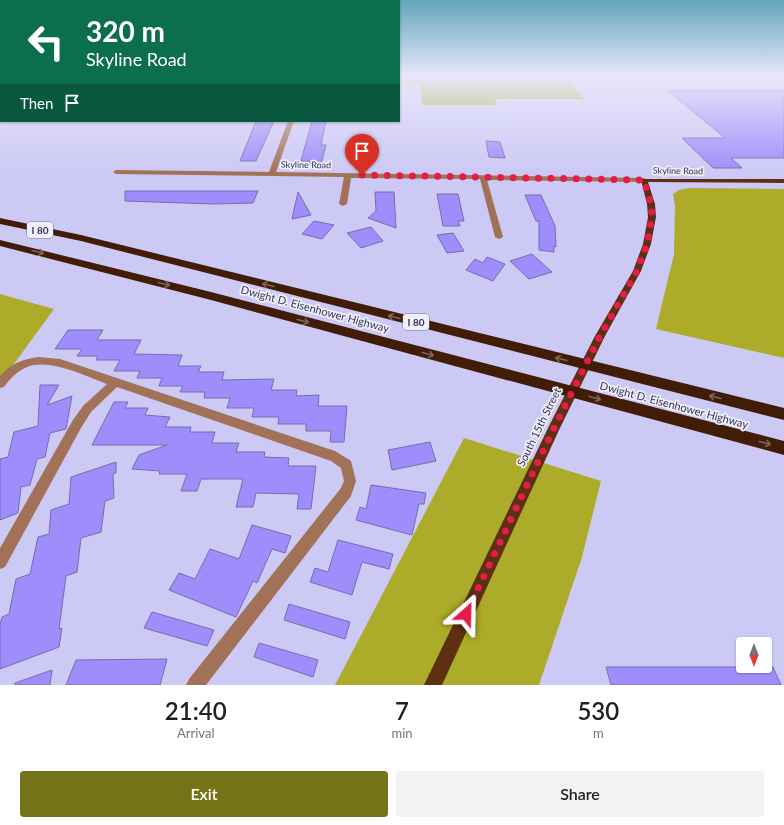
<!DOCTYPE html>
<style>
:root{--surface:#fff;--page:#f2f2f2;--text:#202124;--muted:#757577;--accent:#747318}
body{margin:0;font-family:Lato,sans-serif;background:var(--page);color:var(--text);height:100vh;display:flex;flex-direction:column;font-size:15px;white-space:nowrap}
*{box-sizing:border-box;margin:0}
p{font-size:13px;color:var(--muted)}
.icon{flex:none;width:22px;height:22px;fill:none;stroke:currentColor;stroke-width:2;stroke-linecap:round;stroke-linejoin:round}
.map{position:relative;height:685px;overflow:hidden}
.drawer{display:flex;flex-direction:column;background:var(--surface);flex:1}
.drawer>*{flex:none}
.hud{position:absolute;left:0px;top:0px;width:400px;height:122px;box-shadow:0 1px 3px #0004;background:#0b6e4f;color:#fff;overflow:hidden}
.needle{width:26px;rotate:180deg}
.fabs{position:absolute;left:736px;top:637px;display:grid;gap:8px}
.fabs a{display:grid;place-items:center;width:36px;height:36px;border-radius:4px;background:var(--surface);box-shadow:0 1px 3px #0004;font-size:20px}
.pin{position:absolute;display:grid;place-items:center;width:34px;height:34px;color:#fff;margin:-41px -17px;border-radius:50% 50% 50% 0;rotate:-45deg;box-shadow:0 0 4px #0007}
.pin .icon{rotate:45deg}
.me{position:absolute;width:44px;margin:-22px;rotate:25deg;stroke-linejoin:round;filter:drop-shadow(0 0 3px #0008)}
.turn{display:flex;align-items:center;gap:14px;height:84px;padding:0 20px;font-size:18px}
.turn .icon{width:52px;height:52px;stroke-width:2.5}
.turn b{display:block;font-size:28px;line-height:34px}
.then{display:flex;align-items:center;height:38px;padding:0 20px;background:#0003;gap:8px;font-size:15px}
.eta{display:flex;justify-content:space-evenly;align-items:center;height:68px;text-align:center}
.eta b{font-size:24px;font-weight:600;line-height:28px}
.action{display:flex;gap:8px;margin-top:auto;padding:8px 20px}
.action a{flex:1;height:46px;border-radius:4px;background:var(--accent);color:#fff;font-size:16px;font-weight:600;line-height:46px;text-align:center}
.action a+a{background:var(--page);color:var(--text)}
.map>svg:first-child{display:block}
.green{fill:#acab2a}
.building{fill:#9f8dfc;stroke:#756caf}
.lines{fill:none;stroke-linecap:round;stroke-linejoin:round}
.minor{fill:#a27258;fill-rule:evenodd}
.major{fill:#5f2f12;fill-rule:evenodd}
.highway{fill:#411d08;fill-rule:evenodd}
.oneway{stroke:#7e665e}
.route{stroke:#e11d48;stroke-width:7;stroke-dasharray:0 12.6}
.labels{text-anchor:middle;stroke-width:3.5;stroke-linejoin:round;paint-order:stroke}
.far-street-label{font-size:9px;fill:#383452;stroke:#efeefd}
.shield{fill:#efeefd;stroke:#6f6c85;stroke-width:1}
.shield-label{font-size:10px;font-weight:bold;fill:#383452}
.street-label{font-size:11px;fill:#383452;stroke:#efeefd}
</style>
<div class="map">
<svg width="784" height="685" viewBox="0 0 784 685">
<rect width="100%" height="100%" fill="#cdc9f5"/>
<g class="green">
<polygon points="399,76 565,76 584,99 495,99 497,105 422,105 420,85 399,85"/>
<polygon points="690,188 784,189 784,358 656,329 674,254 675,206 673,194 679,190"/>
<polygon points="0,294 54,309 0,383"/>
<polygon points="464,438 601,481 582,557 539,685 335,685"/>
</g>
<g class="building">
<polygon points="667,90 784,90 784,158 731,158 742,168 713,168 682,138 725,138"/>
<polygon points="256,121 274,121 256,161 240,161"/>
<polygon points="312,121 326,121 321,145 326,145 321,164 309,164 309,161 301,161"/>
<polygon points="486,141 500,142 505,158 489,157"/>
<polygon points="125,191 258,191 253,203 213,204 125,201"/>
<polygon points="298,192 311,215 292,219"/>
<polygon points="375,192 394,192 396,228 368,218 376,211"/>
<polygon points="437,194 458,194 464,221 458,221 460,226 443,226"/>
<polygon points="525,195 541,195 555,226 556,247 554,246 554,252 539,250 539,221 536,221"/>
<polygon points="314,221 334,225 322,239 302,234"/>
<polygon points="371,227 383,241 361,248 347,233"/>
<polygon points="453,233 464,251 447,253 437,235"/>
<polygon points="532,254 552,272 529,279 510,261"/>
<polygon points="487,257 505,264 493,281 466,270 475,259 483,263"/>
<polygon points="68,330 103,330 97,340 141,340 134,354 182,355 178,366 201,366 198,372 224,372 222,380 274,379 271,390 297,390 296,396 319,395 318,406 347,406 344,442 330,442 331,431 306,431 306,424 278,424 279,417 252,417 254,408 227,408 230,398 204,398 205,392 180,392 183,386 159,386 162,378 137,378 140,371 114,371 120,360 96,360 98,356 77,356 82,349 55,349"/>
<polygon points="40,385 59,385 47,405 72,396 66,429 50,433 45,457 37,459 30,485 21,487 18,513 0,520 0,459 8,457 14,432 38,426"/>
<polygon points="114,402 128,402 125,408 148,408 145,415 170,417 165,427 191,427 190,432 215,432 212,443 239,443 236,452 265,452 264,457 289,458 288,466 316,466 311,509 297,509 299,494 256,493 253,507 236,507 243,479 201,479 197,491 181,491 187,474 159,474 160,471 132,469 139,455 167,445 92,445"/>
<polygon points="430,442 436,461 392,470 388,450"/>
<polygon points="116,462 116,473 113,474 114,498 105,501 101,532 81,538 77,572 66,576 59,629 62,628 59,647 0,669 0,625 2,617 9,614 16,579 30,574 38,537 49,534 51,510 69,504 71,477"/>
<polygon points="371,485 426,493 424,504 419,504 412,535 356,520 360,507 366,509"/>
<polygon points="252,525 291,536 285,553 272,549 257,583 253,581 236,617 169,590 179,573 195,579 210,549 239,559"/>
<polygon points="338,540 393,554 389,569 362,562 352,595 310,582 315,568 328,572"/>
<polygon points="289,604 350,622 345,639 284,620"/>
<polygon points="152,612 214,630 207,646 144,628"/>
<polygon points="259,643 318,660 313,677 254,657"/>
<polygon points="167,659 160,685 66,685 76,660"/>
<polygon points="606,667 773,667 781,685 611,685"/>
<polygon points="52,670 50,685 15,685 15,683"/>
</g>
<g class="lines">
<g class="minor">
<polygon points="288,121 294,121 276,172 644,178 647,180 644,182 487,180 503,237 499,239 495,237 480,179 351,178 347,204 343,206 339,204 344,177 116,174 113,172 116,170 269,172"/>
<path d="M38 357 60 359 335 451 351 461 356 481 351 496 206 685H186L189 679 341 488 344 481 341 468 331 461 117 387 91 412 81 428 5 567 0 569V548L73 420 83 406 107 384C85 376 50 358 27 367 17 371 10 379 4 387L0 388V376C10 364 23 359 38 357Z"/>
</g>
<polygon class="major" points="642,179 784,179 784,183 648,182 655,204 656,217 651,244 641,271 605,336 559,430 442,685 424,685 550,424 595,336 633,271 643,244 648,217 647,204 641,180"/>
<g class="highway">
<polygon points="0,218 81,235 784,408 784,420 81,241 0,224"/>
<polygon points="0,240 211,292 784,441 784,455 211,300 0,246"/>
</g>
</g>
<defs><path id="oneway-shaft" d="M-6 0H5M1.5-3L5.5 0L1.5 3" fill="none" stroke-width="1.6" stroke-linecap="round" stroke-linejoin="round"/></defs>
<g class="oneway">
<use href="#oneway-shaft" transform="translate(38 252) rotate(14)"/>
<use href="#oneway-shaft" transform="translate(164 284) rotate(14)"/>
<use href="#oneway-shaft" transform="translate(268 285) rotate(-166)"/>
<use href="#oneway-shaft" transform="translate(394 317) rotate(-166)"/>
<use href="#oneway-shaft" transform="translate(303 321) rotate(15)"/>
<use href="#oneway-shaft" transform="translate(428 354) rotate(15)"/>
<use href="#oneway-shaft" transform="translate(561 359) rotate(-166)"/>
<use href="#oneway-shaft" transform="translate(715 397) rotate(-166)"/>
<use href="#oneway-shaft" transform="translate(595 398) rotate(15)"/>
<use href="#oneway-shaft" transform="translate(765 443) rotate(15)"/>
</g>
<linearGradient id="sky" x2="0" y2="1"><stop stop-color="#62a6ba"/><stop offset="0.44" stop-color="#e8e7fa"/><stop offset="1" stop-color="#e8e7fa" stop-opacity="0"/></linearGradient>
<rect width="784" height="172" fill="url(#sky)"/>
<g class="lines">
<polyline class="route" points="362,175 644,180 651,204 652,217 647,244 637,271 600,336 554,428 466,614"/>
</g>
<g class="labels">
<g class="far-street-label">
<text transform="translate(306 165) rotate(1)" y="3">Skyline Road</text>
<text transform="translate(678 171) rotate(1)" y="3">Skyline Road</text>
</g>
<g class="shield">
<rect x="27" y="222" width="26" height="16" rx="3"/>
<rect x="403" y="314" width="26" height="16" rx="3"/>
</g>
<g class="shield-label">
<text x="40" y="234">I 80</text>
<text x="416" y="326">I 80</text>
</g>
<g class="street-label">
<text transform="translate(315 309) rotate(15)" y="4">Dwight D. Eisenhower Highway</text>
<text transform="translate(674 405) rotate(15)" y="4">Dwight D. Eisenhower Highway</text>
<text transform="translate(539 427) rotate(-64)" y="4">South 15th Street</text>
</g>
</g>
</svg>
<div class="fabs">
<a><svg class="needle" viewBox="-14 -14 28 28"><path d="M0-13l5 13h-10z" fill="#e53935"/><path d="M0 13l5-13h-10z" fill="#757577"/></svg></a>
</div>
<div class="pin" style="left:362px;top:175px;background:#d93025"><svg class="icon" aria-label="arrive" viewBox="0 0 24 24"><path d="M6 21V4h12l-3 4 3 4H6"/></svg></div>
<svg class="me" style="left:466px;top:614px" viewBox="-20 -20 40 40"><path d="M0-17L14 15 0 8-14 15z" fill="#e11d48" stroke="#fff" stroke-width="4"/></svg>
<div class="hud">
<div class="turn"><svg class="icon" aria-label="left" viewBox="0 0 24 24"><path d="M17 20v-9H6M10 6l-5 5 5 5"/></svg><div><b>320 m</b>Skyline Road</div></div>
<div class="then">Then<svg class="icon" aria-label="arrive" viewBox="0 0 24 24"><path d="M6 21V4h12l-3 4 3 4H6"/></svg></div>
</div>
</div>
<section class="drawer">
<div class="eta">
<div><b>21:40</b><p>Arrival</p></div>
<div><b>7</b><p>min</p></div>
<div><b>530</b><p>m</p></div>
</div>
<div class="action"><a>Exit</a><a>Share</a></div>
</section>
